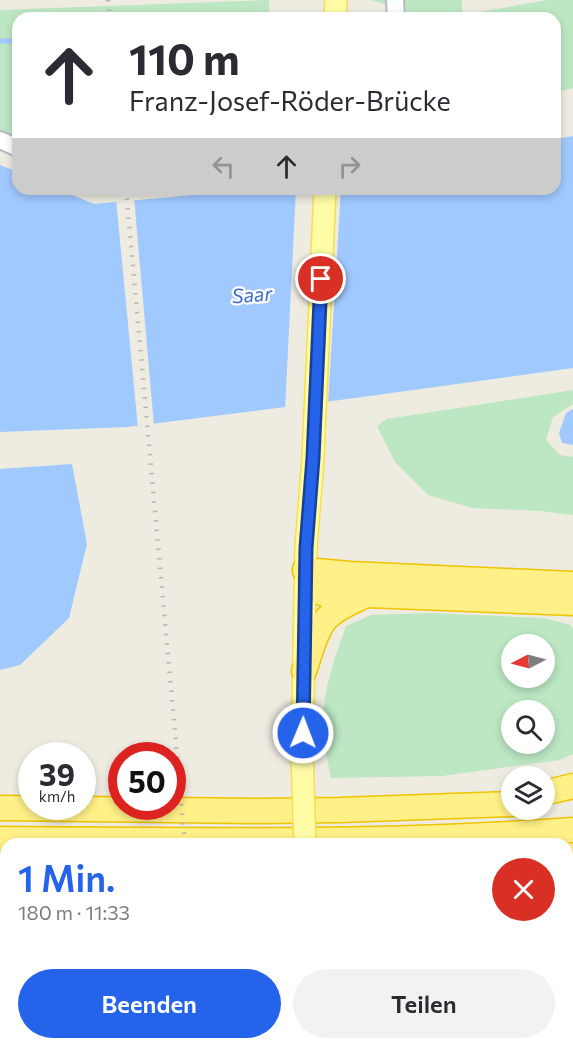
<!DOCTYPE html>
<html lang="de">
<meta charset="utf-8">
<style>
:root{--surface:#fff;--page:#f2f2f3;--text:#2b2b33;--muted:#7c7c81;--accent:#2563eb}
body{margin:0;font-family:Commissioner,sans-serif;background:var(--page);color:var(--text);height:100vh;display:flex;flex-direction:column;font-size:22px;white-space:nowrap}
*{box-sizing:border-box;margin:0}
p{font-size:20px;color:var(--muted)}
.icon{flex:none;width:33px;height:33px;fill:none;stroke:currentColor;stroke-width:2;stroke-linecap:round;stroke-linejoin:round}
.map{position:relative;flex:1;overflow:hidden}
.panel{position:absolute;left:0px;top:838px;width:573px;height:212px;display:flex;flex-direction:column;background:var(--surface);border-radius:18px 18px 0 0;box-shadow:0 3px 9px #0003}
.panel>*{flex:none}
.guide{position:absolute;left:12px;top:12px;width:549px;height:183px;border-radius:18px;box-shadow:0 3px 9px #0003;background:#fff;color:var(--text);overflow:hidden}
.needle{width:39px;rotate:264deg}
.controls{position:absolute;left:501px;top:634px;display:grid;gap:12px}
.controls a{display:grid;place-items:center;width:54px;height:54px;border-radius:50%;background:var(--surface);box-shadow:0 3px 9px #0003;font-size:30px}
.speed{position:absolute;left:18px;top:742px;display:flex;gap:12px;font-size:30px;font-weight:700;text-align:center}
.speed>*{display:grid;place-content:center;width:78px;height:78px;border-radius:50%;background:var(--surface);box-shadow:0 3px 9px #0003;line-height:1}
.speed small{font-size:15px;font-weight:400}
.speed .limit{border:9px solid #d22;background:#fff;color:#111}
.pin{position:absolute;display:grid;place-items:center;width:51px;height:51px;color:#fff;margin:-26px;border:3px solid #fff;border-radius:50%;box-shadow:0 2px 6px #0007}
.me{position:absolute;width:66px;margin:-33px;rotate:1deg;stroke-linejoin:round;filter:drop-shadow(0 0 4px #0008)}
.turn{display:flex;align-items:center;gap:21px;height:126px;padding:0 18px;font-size:27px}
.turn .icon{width:78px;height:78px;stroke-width:2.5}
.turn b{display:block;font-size:42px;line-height:51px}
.lanes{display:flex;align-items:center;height:57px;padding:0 18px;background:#0003;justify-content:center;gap:30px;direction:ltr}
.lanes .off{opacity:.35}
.round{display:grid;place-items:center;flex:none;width:63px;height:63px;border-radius:32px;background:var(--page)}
.summary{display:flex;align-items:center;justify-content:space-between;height:102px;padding:0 18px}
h1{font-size:36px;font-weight:600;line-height:45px;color:var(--accent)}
.cta{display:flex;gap:12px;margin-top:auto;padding:12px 18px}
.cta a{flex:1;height:69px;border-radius:36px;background:var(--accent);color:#fff;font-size:24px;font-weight:600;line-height:69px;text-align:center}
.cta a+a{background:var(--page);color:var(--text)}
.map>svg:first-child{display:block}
.green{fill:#bce7c2;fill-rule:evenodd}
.water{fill:#a0c9ff}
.pier{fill:#eeece1}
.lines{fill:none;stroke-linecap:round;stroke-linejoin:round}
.stream{stroke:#a0c9ff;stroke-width:5}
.minor-casing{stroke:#b9bbc1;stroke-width:20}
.major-casing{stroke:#f7de51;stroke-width:24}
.highway-casing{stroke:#efc300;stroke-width:27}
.minor{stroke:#fff;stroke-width:16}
.major{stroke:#fffca5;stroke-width:21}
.highway{stroke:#fff087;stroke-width:24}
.rail{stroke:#b5b6b6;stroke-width:4.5;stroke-dasharray:1.5 8;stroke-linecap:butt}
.major-bridge-casing{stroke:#f7de51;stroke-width:24;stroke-linecap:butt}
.major-bridge{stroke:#fffca5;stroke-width:21}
.route-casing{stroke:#184099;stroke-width:15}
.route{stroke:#2563eb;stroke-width:10}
.labels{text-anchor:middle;stroke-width:4.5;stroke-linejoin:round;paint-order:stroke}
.water-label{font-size:20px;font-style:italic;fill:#3e6fc7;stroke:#fff}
</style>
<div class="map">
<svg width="573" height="1049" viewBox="0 0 573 1049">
<rect width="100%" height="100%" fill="#eeece1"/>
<g class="green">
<polygon points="269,0 269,18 18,18 18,147 0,140 0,10"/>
<polygon points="371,0 462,0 462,15 548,0 573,0 573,88 555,92 555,18 427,18"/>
<polygon points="573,390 573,404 553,417 546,440 560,455 573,457 573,515 540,511 472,508 428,495 395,462 377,426 387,419"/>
<path d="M428 613 543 618 568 624 573 628V754L560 760 442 776 331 778C327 759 323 741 323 722 323 689 335 657 346 626L371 615ZM512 645H544V678H512ZM512 711H544V744H512Z"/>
<polygon points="567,878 573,882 573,1048 344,1049 343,1044 567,1044"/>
</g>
<g class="water">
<polygon points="573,136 573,368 340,400 127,427 0,432 0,165 18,172 18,189 58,189 94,204 260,189 555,189 555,139"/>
<polygon points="573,409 573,445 562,443 559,433 566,413"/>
<polygon points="72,464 87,544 69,618 20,665 0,670 0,469"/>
<polygon points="38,1044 125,1044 125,1049 39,1049"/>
</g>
<g class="pier">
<polygon points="296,189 341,189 328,404 285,410"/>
<polygon points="134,197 154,426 138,428 116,199"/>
</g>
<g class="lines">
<polyline class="stream" points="0,41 18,41"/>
<g class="minor-casing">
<g id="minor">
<polyline points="395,0 396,18"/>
<polyline points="0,140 18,148"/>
<polyline points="0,951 6,950"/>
<polyline points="250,1044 250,1049"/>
</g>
</g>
<g class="major-casing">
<g id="major">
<polyline points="335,18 336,0"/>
<polyline points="302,754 306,548 313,458 325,189"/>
<polyline points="316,1044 316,1049"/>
</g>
</g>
<g class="highway-casing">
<g id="highway">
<polyline points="305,570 312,585 322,593 331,596 367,595 573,603"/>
<polyline points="305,570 350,574 573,584"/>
<path d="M304 671C310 655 315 631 326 619 336 608 350 603 362 597"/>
<polyline points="544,793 573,786"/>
<polyline points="0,808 258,811 340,810 512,804"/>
<path d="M0 839C191 840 382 844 573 830"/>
<polyline points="567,855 573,856"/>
</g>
</g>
<use href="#minor" class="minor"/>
<use href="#major" class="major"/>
<use href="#highway" class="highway"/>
<g class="rail">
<polyline points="108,0 110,18"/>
<polyline points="126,189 185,844"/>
<polyline points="203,1044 204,1049"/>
</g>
<g class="major-bridge-casing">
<polyline id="major-bridge" points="302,754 305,844"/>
</g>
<use href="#major-bridge" class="major-bridge"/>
</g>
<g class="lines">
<g class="route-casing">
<polyline id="route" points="303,733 306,548 313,458 321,279"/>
</g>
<use href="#route" class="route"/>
</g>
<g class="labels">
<g class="water-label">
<text transform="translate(252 295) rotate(-4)" y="7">Saar</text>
</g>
</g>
</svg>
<div class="controls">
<a><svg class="needle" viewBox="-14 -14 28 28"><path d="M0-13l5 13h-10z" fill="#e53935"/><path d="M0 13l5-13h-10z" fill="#7c7c81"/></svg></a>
<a><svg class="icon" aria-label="search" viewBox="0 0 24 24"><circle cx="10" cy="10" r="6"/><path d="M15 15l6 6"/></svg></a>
<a><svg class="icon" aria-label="layers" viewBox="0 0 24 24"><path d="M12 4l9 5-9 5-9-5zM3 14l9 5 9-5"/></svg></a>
</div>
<div class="speed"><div>39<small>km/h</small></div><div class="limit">50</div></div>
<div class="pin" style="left:321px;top:279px;background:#d93025"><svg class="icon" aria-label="arrive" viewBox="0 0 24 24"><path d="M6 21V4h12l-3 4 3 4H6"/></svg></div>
<svg class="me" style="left:303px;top:733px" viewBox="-20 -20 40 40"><circle r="17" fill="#2563eb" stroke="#fff" stroke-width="3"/><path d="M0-11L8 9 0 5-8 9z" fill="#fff"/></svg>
<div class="guide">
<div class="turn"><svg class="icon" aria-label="ahead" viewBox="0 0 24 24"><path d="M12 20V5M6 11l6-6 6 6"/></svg><div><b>110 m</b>Franz-Josef-Röder-Brücke</div></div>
<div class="lanes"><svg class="icon off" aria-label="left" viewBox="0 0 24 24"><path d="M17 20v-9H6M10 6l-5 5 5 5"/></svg><svg class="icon" aria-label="ahead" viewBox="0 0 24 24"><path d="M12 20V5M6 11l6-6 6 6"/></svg><svg class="icon off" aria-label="right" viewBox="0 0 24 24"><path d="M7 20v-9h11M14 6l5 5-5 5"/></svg></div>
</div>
<section class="panel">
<div class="summary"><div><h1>1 Min.</h1><p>180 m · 11:33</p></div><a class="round" style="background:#d93025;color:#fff"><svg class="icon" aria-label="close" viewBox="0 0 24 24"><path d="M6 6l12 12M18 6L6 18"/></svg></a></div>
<div class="cta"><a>Beenden</a><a>Teilen</a></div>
</section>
</div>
